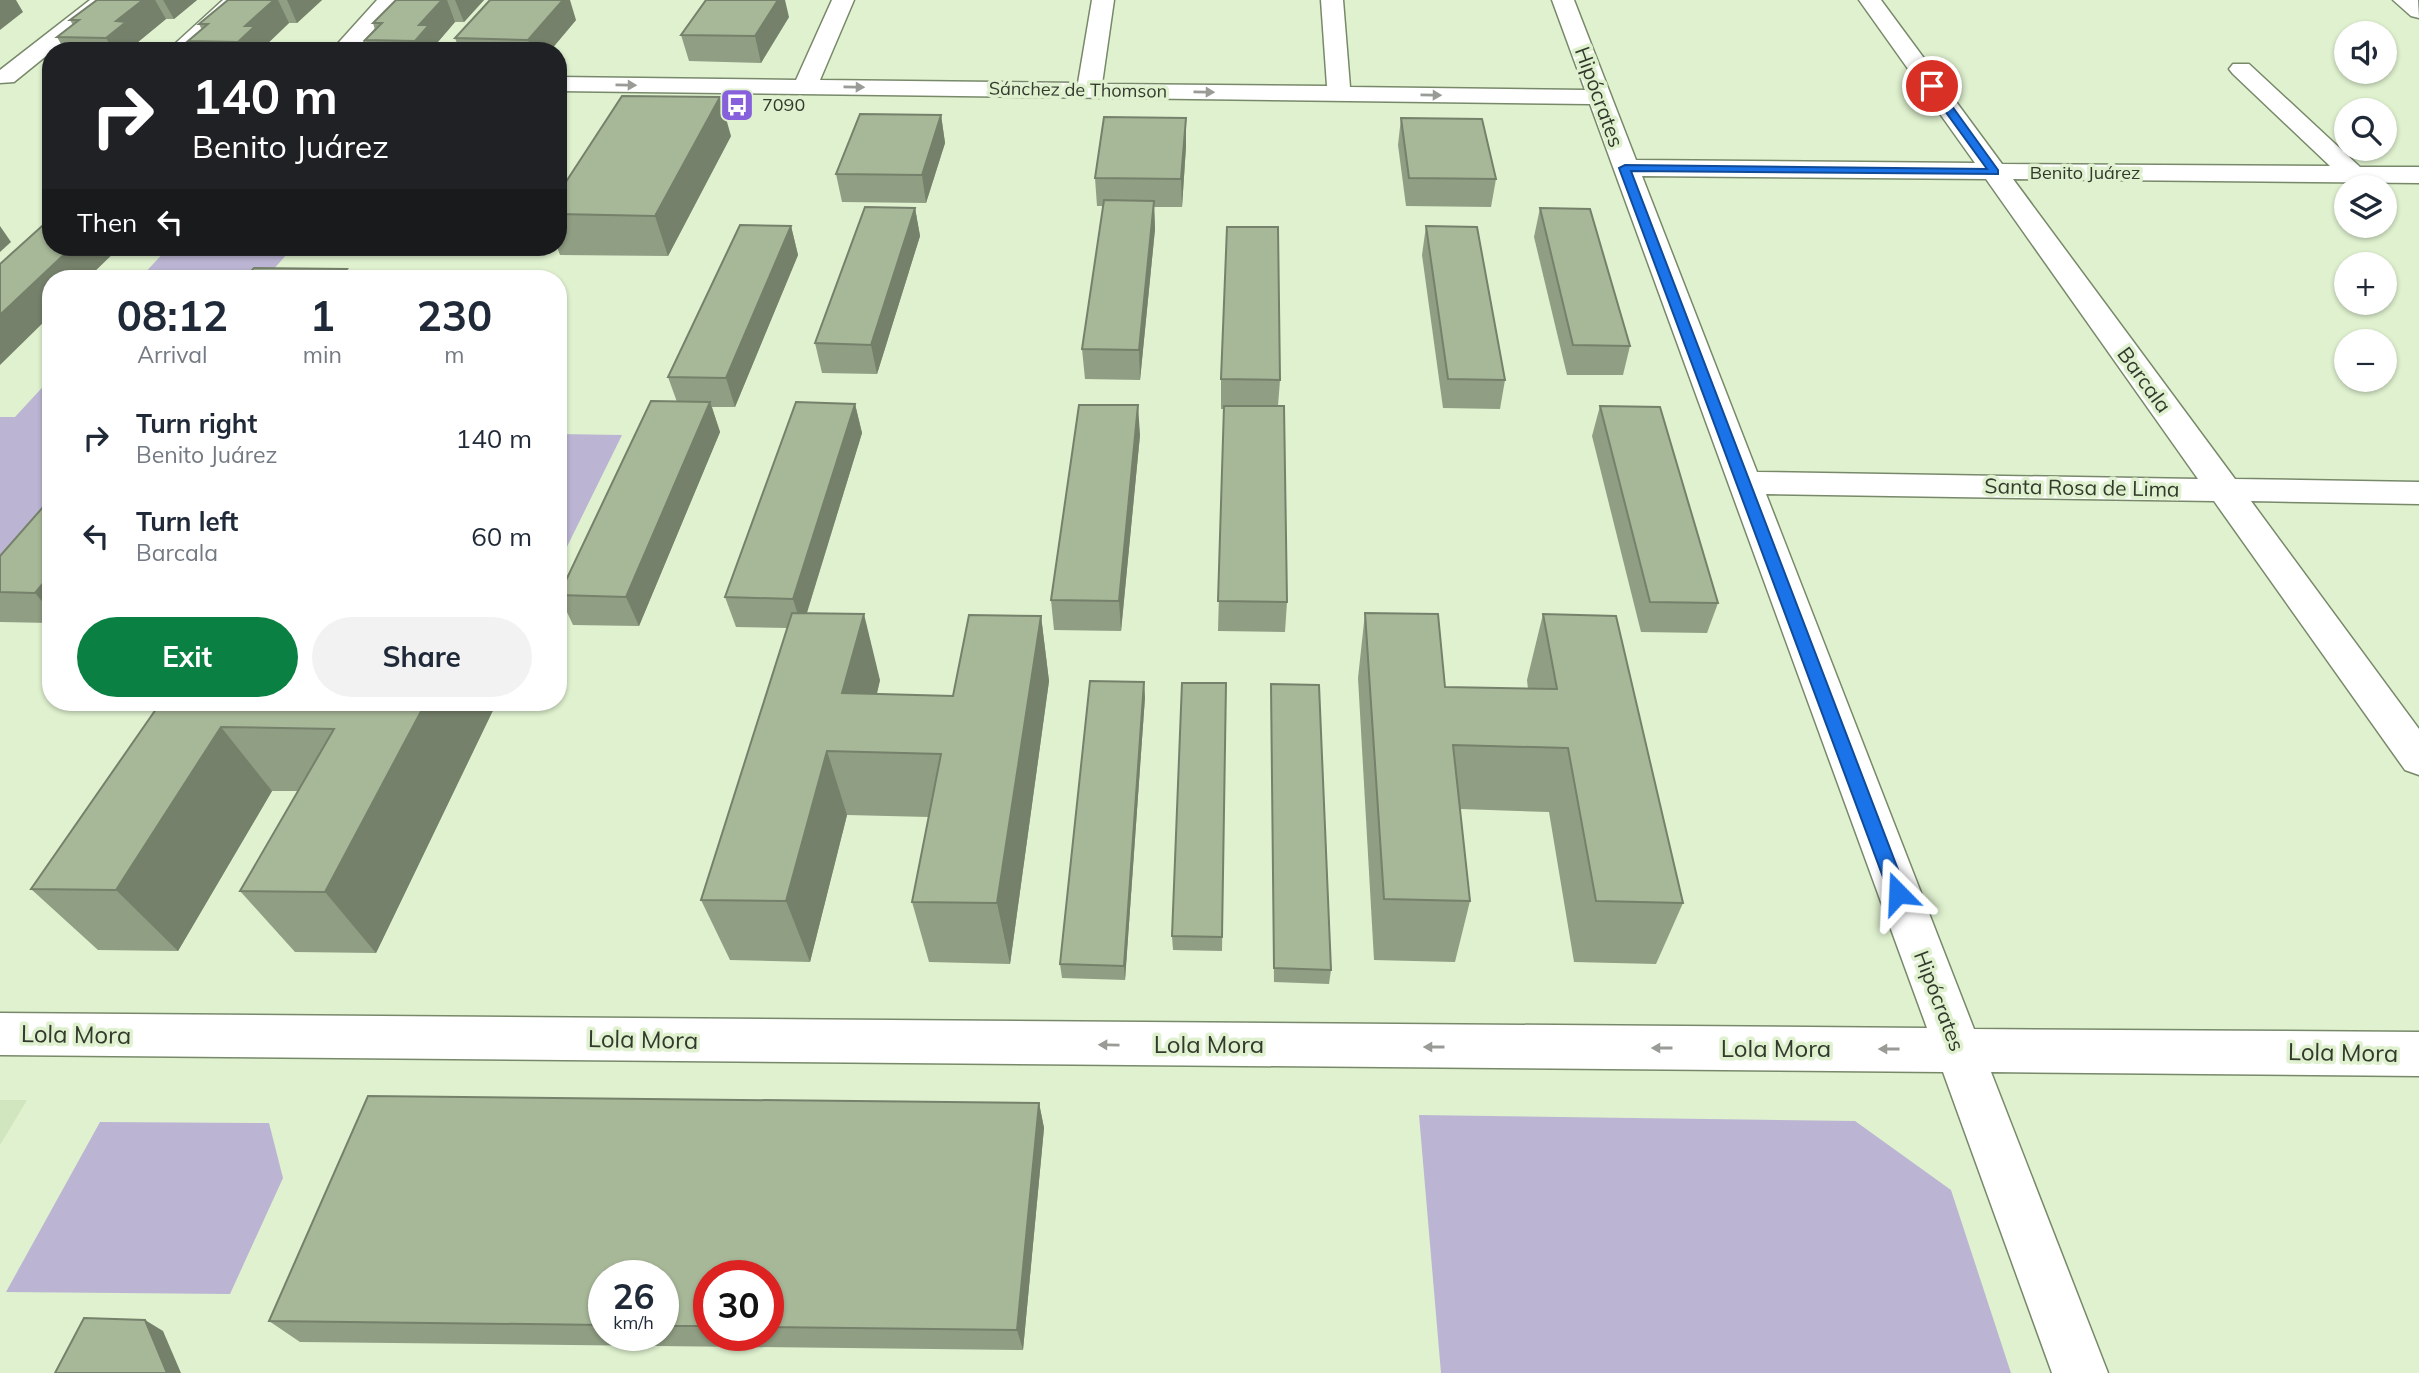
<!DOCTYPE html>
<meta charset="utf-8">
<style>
:root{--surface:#fff;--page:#f2f2f3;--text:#1f2937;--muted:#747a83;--accent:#0b8043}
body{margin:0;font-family:Mulish,sans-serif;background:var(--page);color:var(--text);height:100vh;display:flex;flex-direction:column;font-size:26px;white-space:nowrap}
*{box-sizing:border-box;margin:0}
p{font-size:23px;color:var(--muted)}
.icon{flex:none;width:38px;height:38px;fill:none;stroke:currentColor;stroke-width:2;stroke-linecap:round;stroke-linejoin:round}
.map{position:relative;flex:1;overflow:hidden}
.details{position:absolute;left:42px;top:270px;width:525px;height:441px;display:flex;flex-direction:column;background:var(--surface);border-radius:28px;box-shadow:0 2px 5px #0004}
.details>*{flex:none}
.guide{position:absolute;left:42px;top:42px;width:525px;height:214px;border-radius:28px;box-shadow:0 2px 5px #0004;background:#202124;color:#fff;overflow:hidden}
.controls{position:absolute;left:2334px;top:21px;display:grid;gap:14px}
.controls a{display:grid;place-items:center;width:63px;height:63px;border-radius:50%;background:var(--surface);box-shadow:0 2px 5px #0004;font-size:35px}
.speed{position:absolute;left:588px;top:1260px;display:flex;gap:14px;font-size:35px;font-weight:700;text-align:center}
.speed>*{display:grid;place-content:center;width:91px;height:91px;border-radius:50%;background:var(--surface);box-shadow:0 2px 5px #0004;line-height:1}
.speed small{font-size:18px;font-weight:400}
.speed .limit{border:10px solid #d22;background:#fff;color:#111}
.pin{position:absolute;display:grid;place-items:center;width:60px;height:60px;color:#fff;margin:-30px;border:4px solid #fff;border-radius:50%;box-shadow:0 2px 7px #0007}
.me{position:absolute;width:77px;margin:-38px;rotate:339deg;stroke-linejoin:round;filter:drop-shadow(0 0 5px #0008)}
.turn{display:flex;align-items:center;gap:24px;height:147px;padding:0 35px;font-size:32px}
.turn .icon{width:91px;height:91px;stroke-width:2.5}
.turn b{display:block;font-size:49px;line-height:60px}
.then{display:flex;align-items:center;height:66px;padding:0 35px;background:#0003;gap:14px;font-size:26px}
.eta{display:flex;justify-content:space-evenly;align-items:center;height:119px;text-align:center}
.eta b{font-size:42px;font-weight:700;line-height:49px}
.primary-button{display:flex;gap:14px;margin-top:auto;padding:14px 35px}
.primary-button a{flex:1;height:80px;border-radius:42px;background:var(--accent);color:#fff;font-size:28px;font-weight:700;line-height:80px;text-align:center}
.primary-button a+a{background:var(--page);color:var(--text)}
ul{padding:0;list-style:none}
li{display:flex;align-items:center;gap:21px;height:98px;padding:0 35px}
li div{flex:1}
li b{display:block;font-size:26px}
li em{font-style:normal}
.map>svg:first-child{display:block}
.built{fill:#d1e6be}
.green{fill:#bbb5d3}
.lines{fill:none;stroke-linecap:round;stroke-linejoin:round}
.minor-casing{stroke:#78896a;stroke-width:3}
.minor{fill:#fff;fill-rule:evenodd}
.wall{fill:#909e83;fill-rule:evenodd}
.shaded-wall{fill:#75816a}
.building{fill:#a7b898;stroke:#75816a;stroke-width:2}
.oneway{fill:#999c96}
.route{fill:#1a73e8;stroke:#114b97;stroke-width:2}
.labels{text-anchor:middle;stroke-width:7;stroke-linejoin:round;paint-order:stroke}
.far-street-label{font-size:18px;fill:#333a2d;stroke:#dff1cf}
.far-poi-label{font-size:18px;fill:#333a2d;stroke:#dff1cf;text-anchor:start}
.street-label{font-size:21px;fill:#333a2d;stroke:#dff1cf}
.near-street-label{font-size:24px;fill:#333a2d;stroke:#dff1cf}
</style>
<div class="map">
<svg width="2419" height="1373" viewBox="0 0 2419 1373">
<rect width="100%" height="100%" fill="#dff1cf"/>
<polygon class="built" points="0,1100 27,1100 0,1145"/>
<g class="green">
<polygon points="169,247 293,247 266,278 140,278"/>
<polygon points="51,378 51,530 0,587 0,417 15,417"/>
<polygon points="558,434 622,435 558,565"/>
<polygon points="1419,1115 1855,1121 1951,1190 2011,1373 1441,1373"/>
<polygon points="100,1122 269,1123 283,1178 230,1294 6,1292"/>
</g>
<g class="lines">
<g class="minor-casing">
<g id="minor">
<polygon points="90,0 115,0 14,82 0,83 0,70"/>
<polygon points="223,0 247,0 192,51 167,51"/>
<polygon points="377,0 400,0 355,51 331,51"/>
<path d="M832 0H854L820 80 1078 83 1092 0H1114L1102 84 1327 86 1321 0H1343L1350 87 1585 90 1552 0H1574L1636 160 1975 163 1859 0H1881L2002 164 2330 166 2233 74 2229 69 2233 64H2249L2360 167H2419V183L2013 179 2235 479 2419 482V504L2251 501 2419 729V775L2405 770 2214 501 1766 494 1974 1029 2419 1032V1076L1991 1072 2108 1373H2052L1943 1072 0 1055V1013L1927 1028 1590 104 558 91V77L796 80ZM1642 176 1986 179 2198 479 1757 472Z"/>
<polygon points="2393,0 2418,0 2419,18 2411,16"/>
</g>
</g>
<use href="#minor" class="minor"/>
</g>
<g class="wall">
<polygon points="97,0 197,0 174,19 166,19 138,42 141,48 138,51 65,51 57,37 73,25 70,20"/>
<polygon points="228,0 322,0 297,23 289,23 265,46 267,51 193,51 188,41 202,30 199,24"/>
<polygon points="396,0 484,0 464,22 455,22 437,43 440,51 370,51 365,40 375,30 373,23"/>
<polygon points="789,17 761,63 689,61 681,35"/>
<polygon points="576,20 550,51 460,51 455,38"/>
<polygon points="941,115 945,143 926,203 842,202 836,174"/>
<polygon points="1186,118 1186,146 1182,207 1154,207 1155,229 1140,380 1085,379 1082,349 1104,206 1097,206 1095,178"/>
<polygon points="1401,118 1496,179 1491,207 1406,206 1398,145"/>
<polygon points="731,136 668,256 560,255 557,247 558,247 558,194"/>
<polygon points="915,208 920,236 877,374 822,373 815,343"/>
<polygon points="1540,208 1630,346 1623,375 1567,375 1534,237"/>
<polygon points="791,226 798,255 735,407 712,407 720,432 639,626 573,625 559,595 677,402 668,377"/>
<polygon points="1426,226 1505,380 1500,409 1443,408 1422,255"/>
<polygon points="1221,379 1280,380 1278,406 1287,602 1285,632 1218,631 1224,409 1221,409"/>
<polygon points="855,404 862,433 807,613 880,680 877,694 953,696 1041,616 1049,681 1010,964 929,962 912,902 929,817 847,815 810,962 730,960 701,900 787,628 736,627 725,597"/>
<polygon points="1600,406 1718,603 1707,633 1641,632 1592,436"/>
<polygon points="1140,435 1121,631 1054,630 1051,600"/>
<polygon points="51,498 51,623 0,622 0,556"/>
<polygon points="1365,613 1445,687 1528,689 1527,680 1543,614 1683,903 1656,964 1574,962 1549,812 1460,809 1470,901 1455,962 1374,960 1358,678"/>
<polygon points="1226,683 1222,951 1173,950 1172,936"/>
<polygon points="1271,684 1331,970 1329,984 1274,982"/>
<polygon points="1145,697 1125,980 1062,978 1060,964"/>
<polygon points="161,702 497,702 376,953 295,952 240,891 298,791 272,791 178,951 98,950 31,889"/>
<path d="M1039 1103 1044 1128 1023 1350 300 1342 269 1321ZM604 1276H663V1335H604ZM709 1276H768V1335H709Z"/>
</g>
<g class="shaded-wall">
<polygon points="0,0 16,0 23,12 0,30"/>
<polygon points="143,0 155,0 166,19 138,42 141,48 138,51 114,51 106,38 116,21"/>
<polygon points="163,0 197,0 174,19"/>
<polygon points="274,0 278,0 289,23 265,46 267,51 242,51 238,42 245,26"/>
<polygon points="287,0 322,0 297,23"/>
<polygon points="442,0 447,0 455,22 437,43 440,51 419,51 415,41 419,25"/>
<polygon points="455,0 484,0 464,22"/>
<polygon points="563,0 570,0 576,20 550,51 532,51 528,40"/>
<polygon points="778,0 785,0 789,17 761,63 755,36"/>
<polygon points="720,97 731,136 668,256 655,216"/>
<polygon points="941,115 945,143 926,203 922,175"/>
<polygon points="1186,118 1186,146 1182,207 1181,179"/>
<polygon points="1154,201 1155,229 1140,380 1139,350"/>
<polygon points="915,208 920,236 877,374 871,345"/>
<polygon points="0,226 11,242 0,252"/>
<polygon points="791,226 798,255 735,407 726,378"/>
<polygon points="72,247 120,247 88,278 51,278 51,315 0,365 0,315"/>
<polygon points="347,269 351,278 340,278"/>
<polygon points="710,402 720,432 639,626 626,597"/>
<polygon points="855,404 862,433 802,628 793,599"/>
<polygon points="1138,405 1140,435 1121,631 1119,601"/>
<polygon points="51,574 51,612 35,593"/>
<polygon points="864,614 880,680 862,752 842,693"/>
<polygon points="1041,616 1049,681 1010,964 997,903"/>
<polygon points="1144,682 1145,697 1125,980 1124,966"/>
<polygon points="426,702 497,702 376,953 325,892"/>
<polygon points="221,727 272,791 178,951 116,890"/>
<polygon points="827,751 847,815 810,962 786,901"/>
<polygon points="1039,1103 1044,1128 1023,1350 1017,1330"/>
<polygon points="145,1320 163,1331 181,1373 167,1373"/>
</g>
<g class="building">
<polygon points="97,0 143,0 116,21 126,22 106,38 57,37 79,20 70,20"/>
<polygon points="228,0 274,0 245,26 255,26 238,42 188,41 208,24 199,24"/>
<polygon points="396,0 442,0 419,25 429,25 415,41 365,40 382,23 373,23"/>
<polygon points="490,0 563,0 528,40 455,38"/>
<polygon points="706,0 778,0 755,36 681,35"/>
<polygon points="622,96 720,97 655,216 558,214 558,194"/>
<polygon points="860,114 941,115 922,175 836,174"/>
<polygon points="1104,117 1186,118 1181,179 1095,178"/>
<polygon points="1401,118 1482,119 1496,179 1409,178"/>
<polygon points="1104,200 1154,201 1139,350 1082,349"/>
<polygon points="865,207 915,208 871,345 815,343"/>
<polygon points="1540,208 1590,209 1630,346 1573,345"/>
<polygon points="51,218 51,247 72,247 0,315 0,264"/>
<polygon points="740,225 791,226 726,378 668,377"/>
<polygon points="1426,226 1477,227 1505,380 1448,379"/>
<polygon points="1227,227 1278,227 1280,380 1221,379"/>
<polygon points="254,268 347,269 340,278 245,278"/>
<polygon points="651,401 710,402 626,597 559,595"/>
<polygon points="796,402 855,404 793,599 725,597"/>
<polygon points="1079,405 1138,405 1119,601 1051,600"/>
<polygon points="1224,406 1284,406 1287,602 1218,601"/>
<polygon points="1600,406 1660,407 1718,603 1650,602"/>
<polygon points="51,498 51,574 35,593 0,592 0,556"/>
<polygon points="792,613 864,614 842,693 953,696 969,615 1041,616 997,903 912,902 941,754 827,751 786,901 701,900"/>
<polygon points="1365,613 1438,614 1445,687 1557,689 1543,614 1616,616 1683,903 1596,901 1568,748 1453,745 1470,901 1384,899"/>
<polygon points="1090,681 1144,682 1124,966 1060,964"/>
<polygon points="1182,683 1226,683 1222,937 1172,936"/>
<polygon points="1271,684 1319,685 1331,970 1274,968"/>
<polygon points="161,702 426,702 325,892 240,891 334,729 221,727 116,890 31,889"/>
<polygon points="368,1096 1039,1103 1017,1330 768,1327 768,1276 709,1276 709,1326 663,1326 663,1276 604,1276 604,1325 269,1321"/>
<polygon points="84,1318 145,1320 167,1373 55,1373"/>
</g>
<defs><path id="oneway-solid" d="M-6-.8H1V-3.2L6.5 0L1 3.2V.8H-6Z" transform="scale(1.75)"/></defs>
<g class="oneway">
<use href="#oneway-solid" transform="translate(626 85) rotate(1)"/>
<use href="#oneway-solid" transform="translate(854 87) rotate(1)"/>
<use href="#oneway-solid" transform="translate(1204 92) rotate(1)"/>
<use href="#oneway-solid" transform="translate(1431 95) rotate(1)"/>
<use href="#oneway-solid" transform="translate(1109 1045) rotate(-179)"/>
<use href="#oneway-solid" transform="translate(1434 1047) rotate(-180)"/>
<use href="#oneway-solid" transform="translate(1662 1048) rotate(-180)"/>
<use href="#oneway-solid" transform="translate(1889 1049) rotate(-180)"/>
</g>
<polygon class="route" points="1929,84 1936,84 1998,170 1998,174 1631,171 1907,893 1905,899 1898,901 1892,899 1889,893 1619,168 1625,165 1987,169 1927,86"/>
<defs>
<g id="bus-square" transform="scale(1.75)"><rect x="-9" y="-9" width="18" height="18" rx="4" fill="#8761dc" stroke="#dff1cf"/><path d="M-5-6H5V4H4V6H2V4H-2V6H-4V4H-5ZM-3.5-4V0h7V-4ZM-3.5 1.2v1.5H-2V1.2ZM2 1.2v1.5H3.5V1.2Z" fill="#fff"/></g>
</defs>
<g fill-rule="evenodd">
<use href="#bus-square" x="737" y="105"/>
</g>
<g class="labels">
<g class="far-street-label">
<text transform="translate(1078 90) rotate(1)" y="6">Sánchez de Thomson</text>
<text x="2085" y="179">Benito Juárez</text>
</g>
<g class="far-poi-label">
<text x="762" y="111">7090</text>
</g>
<g class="street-label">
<text transform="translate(1599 97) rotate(70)" y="7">Hipócrates</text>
<text transform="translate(2144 380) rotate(54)" y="7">Barcala</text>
<text transform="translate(2082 488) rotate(1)" y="7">Santa Rosa de Lima</text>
<text transform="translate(1939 1001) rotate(69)" y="7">Hipócrates</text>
</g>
<g class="near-street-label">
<text transform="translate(76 1035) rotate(1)" y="8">Lola Mora</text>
<text transform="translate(643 1040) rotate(1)" y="8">Lola Mora</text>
<text x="1209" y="1053">Lola Mora</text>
<text x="1776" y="1057">Lola Mora</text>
<text transform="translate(2343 1053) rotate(1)" y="8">Lola Mora</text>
</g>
</g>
</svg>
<div class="controls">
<a><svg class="icon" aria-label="sound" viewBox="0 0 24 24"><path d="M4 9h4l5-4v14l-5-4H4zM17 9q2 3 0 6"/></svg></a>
<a><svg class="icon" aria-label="search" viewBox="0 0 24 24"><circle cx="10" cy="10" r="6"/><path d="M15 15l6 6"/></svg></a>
<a><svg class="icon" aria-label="layers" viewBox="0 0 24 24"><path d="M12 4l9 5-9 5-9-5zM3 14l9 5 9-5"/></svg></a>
<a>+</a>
<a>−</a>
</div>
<div class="speed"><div>26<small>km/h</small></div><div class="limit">30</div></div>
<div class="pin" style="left:1932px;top:86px;background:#d93025"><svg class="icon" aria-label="arrive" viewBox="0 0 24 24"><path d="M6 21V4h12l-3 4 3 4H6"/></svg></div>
<svg class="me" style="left:1898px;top:893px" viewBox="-20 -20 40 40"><path d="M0-17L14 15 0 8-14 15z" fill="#1a73e8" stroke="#fff" stroke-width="4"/></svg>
<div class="guide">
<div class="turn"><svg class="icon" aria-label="right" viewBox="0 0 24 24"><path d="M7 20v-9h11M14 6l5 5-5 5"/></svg><div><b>140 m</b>Benito Juárez</div></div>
<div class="then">Then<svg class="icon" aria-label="left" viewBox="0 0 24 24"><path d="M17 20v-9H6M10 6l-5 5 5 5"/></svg></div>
</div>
<section class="details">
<div class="eta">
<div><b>08:12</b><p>Arrival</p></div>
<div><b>1</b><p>min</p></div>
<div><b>230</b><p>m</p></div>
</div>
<ul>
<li><svg class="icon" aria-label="right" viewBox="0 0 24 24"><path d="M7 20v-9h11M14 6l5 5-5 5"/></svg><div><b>Turn right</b><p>Benito Juárez</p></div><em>140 m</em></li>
<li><svg class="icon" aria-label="left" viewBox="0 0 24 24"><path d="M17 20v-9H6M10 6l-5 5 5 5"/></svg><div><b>Turn left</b><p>Barcala</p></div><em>60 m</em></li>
</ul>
<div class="primary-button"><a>Exit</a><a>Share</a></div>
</section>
</div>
